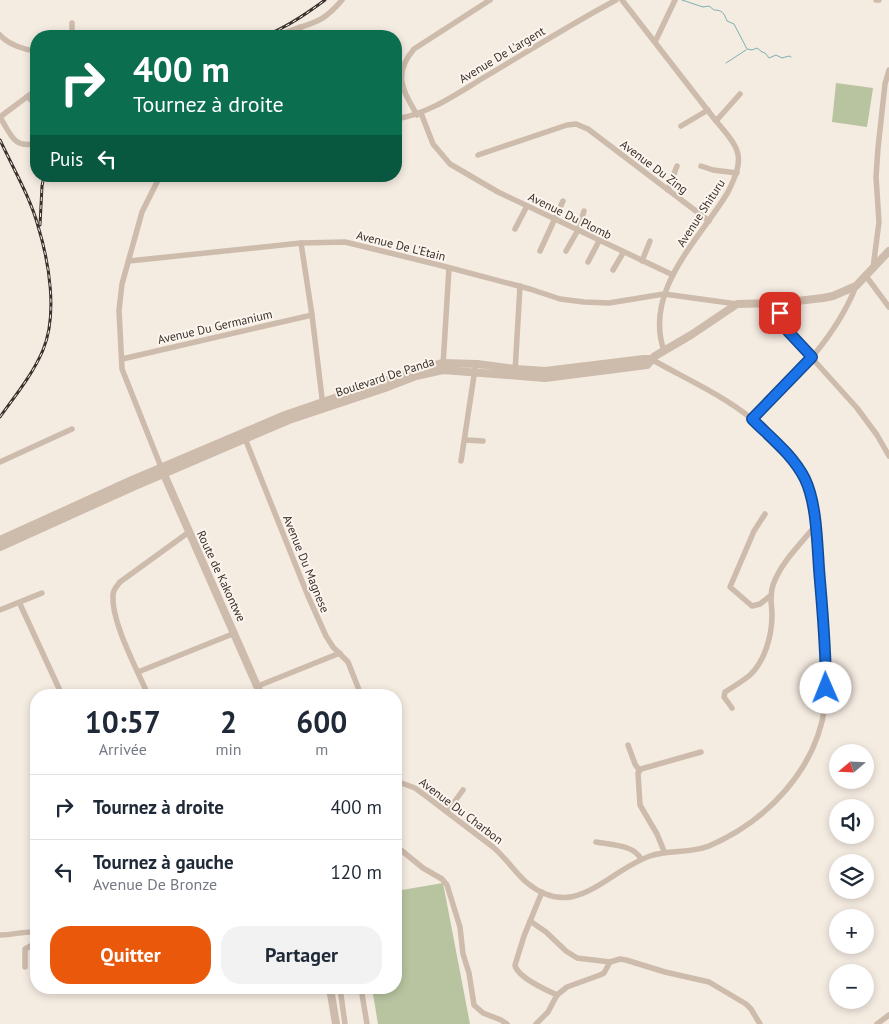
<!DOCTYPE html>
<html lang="fr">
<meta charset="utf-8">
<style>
:root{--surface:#fff;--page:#f2f2f3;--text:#1f2937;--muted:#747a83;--line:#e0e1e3;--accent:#ea580c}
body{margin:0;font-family:"PT Sans",sans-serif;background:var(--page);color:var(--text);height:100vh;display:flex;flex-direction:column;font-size:19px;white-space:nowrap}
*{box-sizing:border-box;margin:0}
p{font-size:16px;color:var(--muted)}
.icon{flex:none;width:28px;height:28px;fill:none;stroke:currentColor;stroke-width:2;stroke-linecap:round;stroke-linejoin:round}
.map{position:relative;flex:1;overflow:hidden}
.side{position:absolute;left:30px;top:689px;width:372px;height:305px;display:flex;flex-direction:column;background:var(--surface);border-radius:20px;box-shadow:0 2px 8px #0003}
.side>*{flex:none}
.banner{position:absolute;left:30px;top:30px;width:372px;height:152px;border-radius:20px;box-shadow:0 2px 8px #0003;background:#0b6e4f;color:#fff;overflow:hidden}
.needle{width:32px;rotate:251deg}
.fabs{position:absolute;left:829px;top:744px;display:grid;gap:10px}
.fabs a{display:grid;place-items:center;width:45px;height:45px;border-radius:50%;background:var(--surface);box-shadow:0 2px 8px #0003;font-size:25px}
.pin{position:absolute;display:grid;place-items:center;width:42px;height:42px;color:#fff;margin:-21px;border-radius:10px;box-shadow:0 2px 8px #0006}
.me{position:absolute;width:55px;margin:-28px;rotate:359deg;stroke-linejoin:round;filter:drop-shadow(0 0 4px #0008)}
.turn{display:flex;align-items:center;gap:18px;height:105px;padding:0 20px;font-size:22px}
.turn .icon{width:65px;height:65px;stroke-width:2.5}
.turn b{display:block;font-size:35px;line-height:42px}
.then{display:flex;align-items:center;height:48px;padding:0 20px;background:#0003;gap:10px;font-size:19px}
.eta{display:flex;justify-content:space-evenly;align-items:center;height:85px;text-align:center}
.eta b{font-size:30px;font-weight:700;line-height:35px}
.action{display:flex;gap:10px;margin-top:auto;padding:10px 20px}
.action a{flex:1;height:58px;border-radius:20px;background:var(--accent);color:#fff;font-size:20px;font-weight:700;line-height:58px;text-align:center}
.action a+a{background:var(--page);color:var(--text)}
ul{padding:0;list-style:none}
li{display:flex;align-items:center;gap:15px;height:65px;padding:0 20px;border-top:1px solid var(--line)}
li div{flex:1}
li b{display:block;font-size:19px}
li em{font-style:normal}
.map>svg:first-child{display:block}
.green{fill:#b8c4a0}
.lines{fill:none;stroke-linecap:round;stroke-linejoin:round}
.stream{stroke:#7fb0b2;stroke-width:1}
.minor{stroke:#cdbbac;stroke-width:5.5}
.tertiary{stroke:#cdbbac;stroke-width:8}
.rail-casing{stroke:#3b302b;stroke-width:3}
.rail{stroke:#fbf5ee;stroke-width:1;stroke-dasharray:4;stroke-linecap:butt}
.route-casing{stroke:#114b97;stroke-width:12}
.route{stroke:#1a73e8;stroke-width:9}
.labels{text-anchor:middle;stroke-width:4;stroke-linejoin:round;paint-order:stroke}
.street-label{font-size:12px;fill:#3b302b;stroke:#fbf5ee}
</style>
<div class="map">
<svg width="889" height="1024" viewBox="0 0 889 1024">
<rect width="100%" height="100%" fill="#f4ebe1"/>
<g class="green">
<polygon points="836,83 873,88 867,127 832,122"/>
<polygon points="443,883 470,1024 378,1024 372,988 396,988 396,891"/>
</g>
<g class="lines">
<g class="stream">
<path d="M682 0 703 7 709 6 714 10C722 10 724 13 727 21L734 24 747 49 752 50 757 48 762 52 765 53 769 58 776 55 782 58 789 56 791 57"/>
<polyline points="726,63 746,50"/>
</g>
<g class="minor">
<path d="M622 0 716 121C740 149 746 156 728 192 700 239 643 290 664 351"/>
<polyline points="876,0 879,0"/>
<path d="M0 35C8 44 24 50 36 51"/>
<polyline points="72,36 72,23"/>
<path d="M280 36 284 33C312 22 321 25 342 0"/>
<polyline points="300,36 300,27"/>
<polyline points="655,42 675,0"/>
<path d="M36 90 0 117C10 133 14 150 36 143"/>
<polyline points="28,97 36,105"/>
<polyline points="421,113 433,144 450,164 498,192 673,275"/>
<path d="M417 115C403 90 392 75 414 49L490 0"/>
<path d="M396 119C428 114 455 95 483 78 527 52 571 24 616 0"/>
<polyline points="716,121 740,94"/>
<polyline points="681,126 708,110"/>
<polyline points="478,155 567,125 576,124 588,129 709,221"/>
<polyline points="701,166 713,170 737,173"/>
<polyline points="160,176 142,212 122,284 119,310 122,369 161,467"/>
<polyline points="668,190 677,166"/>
<polyline points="515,229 527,206"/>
<polyline points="301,243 312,315 323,406"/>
<polyline points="540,251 563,201"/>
<polyline points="566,251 578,230 584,211"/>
<polyline points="129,261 301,243 345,242 439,265 530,289 560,299 584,302 609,303 664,294 737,304"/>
<polyline points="642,261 650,241"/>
<polyline points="588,262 599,241"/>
<polyline points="873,268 879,222 876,177 878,148 885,84 889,70"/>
<polyline points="613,270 623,253"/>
<polyline points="866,276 889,307"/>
<polyline points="780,303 780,318 784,327 857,408 877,435 889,456"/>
<polyline points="122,359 312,315"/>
<polyline points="443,365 449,268"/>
<polyline points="515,372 520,286"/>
<path d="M752 419C792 380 835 340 856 286"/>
<polyline points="244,436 308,596 326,636 333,647 348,662 361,695"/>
<polyline points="466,440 483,441"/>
<polyline points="461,461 475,369"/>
<polyline points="0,462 72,429"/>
<polyline points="765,514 754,531 730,587 752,606 760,604 770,596"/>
<polyline points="20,604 62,695"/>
<polyline points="0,610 42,593"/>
<polyline points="138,672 235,633"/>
<polyline points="258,686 340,653"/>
<path d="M148 695C137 669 111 622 113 595 113 590 117 586 120 582L189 532"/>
<path d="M732 708 724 697 725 692C733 687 743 681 750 675 765 661 772 635 772 615 772 604 769 596 773 585 781 562 800 545 815 526"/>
<polyline points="628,745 635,764 639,770"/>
<path d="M396 781 415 788 426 796 493 847C505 857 514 871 526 882 575 923 605 872 650 856 669 849 690 854 709 846 767 821 817 769 825 705 830 667 824 626 820 588 817 548 820 500 797 466 790 455 780 446 770 437 764 431 758 424 752 419 721 394 684 378 651 359"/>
<polyline points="447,812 463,790"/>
<path d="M596 842C612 845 634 845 641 859"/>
<polyline points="396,846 423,868 442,879 447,885 460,927 463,954 469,973 474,1005 483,1013 501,1020 507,1024"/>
<polyline points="664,851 657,834 640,805 638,773 641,769 701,752"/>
<path d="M542 892 524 936 515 965C517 977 546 990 557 995"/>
<polyline points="530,921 546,932 566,951 577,958 610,962"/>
<path d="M0 935C13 935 24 931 36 932"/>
<polyline points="25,967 25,949 36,943"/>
<polyline points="340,988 345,1024"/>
<polyline points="361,988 367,1024"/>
<polyline points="536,1024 548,1012 557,995 567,987 600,975 604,973 610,962 620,959 626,960 665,972 709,982 746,1004 751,1009 760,1024"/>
<polyline points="877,1024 889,1015"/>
</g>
<g class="tertiary">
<polyline points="162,470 261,695"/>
<polyline points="0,540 132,480 285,415 416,370 442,363 477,364 516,369 545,371 644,359 651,359"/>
<polyline points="0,547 135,486 289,420 385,388 416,376 443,370 545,378 647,365 655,356 691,335 737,304 780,303 823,298 833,296 856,286 889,251"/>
<polyline points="330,988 336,1024"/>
</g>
<g class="rail-casing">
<g id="rail">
<path d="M264 36C286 28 306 14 325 0"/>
<path d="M0 140C13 168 30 197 38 226 49 262 58 314 43 350 33 374 15 396 0 417"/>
<polyline points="40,225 42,186 44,176"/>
</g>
</g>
<use href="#rail" class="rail"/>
</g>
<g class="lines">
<g class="route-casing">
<path id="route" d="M780 313 784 327 812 357 752 419C771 438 793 455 805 479 818 506 817 551 820 581 823 616 826 652 826 688"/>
</g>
<use href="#route" class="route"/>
</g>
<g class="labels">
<g class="street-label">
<text transform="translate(502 55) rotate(-31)" y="4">Avenue De L'argent</text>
<text transform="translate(654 167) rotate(37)" y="4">Avenue Du Zing</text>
<text transform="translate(701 213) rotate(-57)" y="4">Avenue Shituru</text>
<text transform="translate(570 216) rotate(26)" y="4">Avenue Du Plomb</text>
<text transform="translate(401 246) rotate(14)" y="4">Avenue De L'Etain</text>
<text transform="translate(215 327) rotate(-13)" y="4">Avenue Du Germanium</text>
<text transform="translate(385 377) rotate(-18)" y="4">Boulevard De Panda</text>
<text transform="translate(306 564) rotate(68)" y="4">Avenue Du Magnese</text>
<text transform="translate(221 576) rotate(65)" y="4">Route de Kakontwe</text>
<text transform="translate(461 811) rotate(37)" y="4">Avenue Du Charbon</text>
</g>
</g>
</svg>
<div class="fabs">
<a><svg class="needle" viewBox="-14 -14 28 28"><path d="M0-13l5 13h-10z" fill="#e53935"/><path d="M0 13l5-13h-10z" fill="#747a83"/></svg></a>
<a><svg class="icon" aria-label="sound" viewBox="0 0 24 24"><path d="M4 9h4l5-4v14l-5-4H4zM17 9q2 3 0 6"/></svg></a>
<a><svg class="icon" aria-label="layers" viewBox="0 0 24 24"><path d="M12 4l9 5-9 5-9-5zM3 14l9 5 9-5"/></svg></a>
<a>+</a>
<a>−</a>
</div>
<div class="pin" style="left:780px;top:313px;background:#d93025"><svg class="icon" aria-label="arrive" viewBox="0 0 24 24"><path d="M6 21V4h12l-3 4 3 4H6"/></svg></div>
<svg class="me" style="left:826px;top:688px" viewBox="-20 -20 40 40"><circle r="19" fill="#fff"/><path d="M0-13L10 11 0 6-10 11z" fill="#1a73e8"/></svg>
<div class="banner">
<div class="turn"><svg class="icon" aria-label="right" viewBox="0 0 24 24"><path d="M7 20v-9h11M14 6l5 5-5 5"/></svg><div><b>400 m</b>Tournez à droite</div></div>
<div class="then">Puis<svg class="icon" aria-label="left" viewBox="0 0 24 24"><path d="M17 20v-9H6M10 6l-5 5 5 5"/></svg></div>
</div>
<section class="side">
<div class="eta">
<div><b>10:57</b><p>Arrivée</p></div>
<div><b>2</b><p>min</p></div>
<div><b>600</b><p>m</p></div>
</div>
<ul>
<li><svg class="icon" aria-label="right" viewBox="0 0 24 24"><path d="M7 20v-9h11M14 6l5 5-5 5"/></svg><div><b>Tournez à droite</b></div><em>400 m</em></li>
<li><svg class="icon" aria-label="left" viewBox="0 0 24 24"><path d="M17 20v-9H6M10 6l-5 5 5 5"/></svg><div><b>Tournez à gauche</b><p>Avenue De Bronze</p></div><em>120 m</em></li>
</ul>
<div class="action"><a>Quitter</a><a>Partager</a></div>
</section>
</div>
